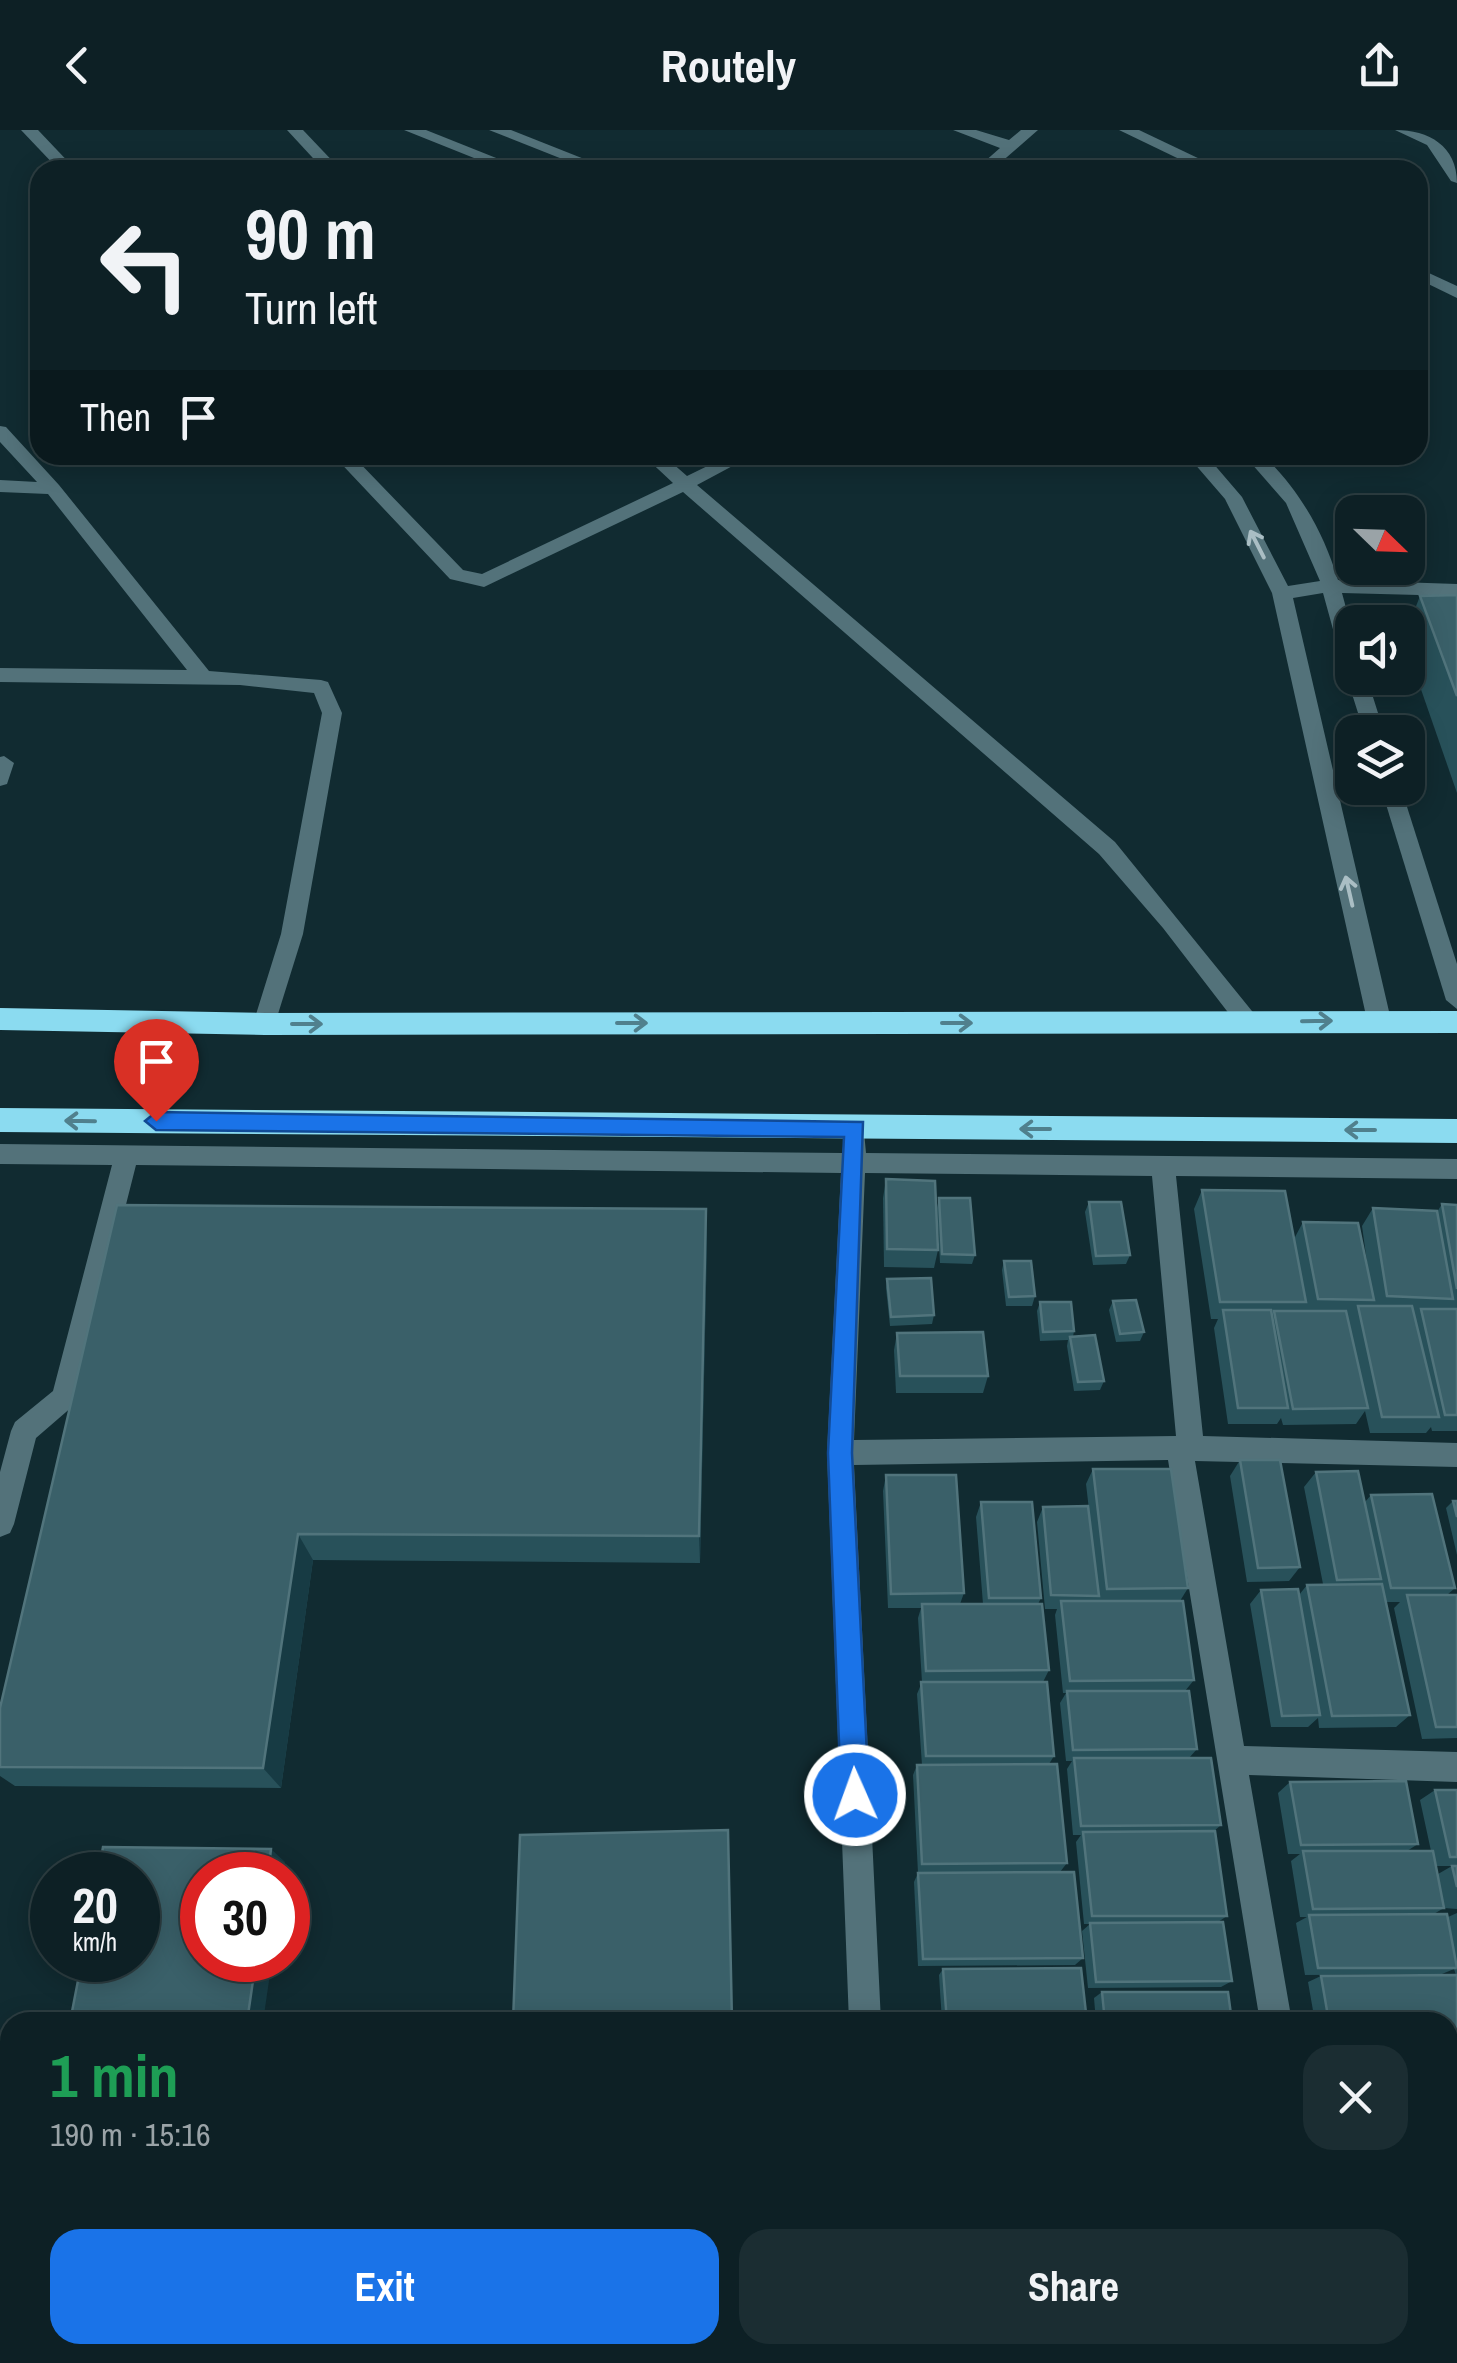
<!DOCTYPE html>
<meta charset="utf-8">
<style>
:root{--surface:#0d2025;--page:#1b2d32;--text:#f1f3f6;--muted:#9aa3a7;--line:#2d3e42;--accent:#1a73e8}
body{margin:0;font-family:"Archivo Narrow",sans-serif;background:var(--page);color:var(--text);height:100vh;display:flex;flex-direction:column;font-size:38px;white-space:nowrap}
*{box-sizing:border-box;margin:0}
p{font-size:32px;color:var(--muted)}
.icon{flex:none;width:55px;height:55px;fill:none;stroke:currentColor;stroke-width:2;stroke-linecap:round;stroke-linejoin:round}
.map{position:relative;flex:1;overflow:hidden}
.side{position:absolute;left:0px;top:1882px;width:1458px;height:352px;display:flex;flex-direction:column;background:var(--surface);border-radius:30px 30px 0 0;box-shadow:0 5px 25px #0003,0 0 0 2px var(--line)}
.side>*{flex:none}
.guide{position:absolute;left:30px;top:30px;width:1398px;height:305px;border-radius:30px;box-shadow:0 5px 25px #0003,0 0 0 2px var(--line);background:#0d2025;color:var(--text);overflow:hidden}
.needle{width:65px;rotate:113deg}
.fabs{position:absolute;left:1335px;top:365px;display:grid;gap:20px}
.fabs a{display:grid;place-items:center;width:90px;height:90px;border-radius:20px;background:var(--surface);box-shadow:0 5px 25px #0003,0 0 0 2px var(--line);font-size:50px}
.speed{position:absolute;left:30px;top:1722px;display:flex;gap:20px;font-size:50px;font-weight:700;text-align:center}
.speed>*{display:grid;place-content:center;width:130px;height:130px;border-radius:50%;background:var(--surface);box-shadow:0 5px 25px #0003,0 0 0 2px var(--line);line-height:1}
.speed small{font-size:25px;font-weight:400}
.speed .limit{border:15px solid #d22;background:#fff;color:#111}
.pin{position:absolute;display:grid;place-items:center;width:85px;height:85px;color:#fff;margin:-102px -42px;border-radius:50% 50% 50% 0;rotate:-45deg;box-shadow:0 0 10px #0007}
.pin .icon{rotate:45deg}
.me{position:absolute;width:110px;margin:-55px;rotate:358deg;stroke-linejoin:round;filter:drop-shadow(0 0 8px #0008)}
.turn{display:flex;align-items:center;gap:35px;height:210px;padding:0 50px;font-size:45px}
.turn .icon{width:130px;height:130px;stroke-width:2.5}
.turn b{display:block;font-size:70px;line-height:85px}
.then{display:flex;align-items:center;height:95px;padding:0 50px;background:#0003;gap:20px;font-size:38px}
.round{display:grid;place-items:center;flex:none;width:105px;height:105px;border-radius:30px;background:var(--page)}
.head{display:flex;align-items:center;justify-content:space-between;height:170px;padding:0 50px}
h1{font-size:60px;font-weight:700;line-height:75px;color:#1e9e55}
.button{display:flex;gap:20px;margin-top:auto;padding:20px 50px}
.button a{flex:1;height:115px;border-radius:30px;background:var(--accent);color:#fff;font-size:40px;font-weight:700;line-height:115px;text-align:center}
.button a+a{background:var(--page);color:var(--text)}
header{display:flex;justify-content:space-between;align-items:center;height:130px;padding:0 50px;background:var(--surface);font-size:45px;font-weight:700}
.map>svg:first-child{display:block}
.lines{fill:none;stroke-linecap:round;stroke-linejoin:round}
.minor{fill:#53727a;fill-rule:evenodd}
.highway{fill:#8bdbf0;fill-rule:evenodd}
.wall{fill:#28515a;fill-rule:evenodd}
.shaded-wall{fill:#173b44}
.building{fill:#3a6069;stroke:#51747c;stroke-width:2.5}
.oneway{stroke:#aabec4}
.oneway2{stroke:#50808d}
.route{fill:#1a73e8;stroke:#114b97;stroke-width:2.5}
</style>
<header><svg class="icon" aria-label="back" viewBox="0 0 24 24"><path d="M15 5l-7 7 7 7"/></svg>Routely<svg class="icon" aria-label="share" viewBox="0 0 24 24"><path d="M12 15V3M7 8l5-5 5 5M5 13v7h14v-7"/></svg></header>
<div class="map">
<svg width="1457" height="2233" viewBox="0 0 1457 2233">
<rect width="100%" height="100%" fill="#112b31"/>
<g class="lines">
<g class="minor">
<polygon points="21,0 38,0 76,40 59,40"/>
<polygon points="287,0 303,0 341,40 324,40"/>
<polygon points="404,0 426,0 526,40 504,40"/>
<polygon points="489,0 511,0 612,40 590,40"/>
<polygon points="953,0 976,0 1009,10 1021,0 1038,0 992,40 975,40 1000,18"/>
<polygon points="1119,0 1139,0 1223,40 1202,40"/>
<path d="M1395 0C1429 0 1457 16 1457 53L1451 51 1427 15Z"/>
<polygon points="1418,138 1457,156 1457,168 1418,149"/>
<polygon points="0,296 6,297 59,355 209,541 321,550 328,552 342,583 303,804 273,900 265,903 253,894 281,804 322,583 314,563 240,555 0,552 0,538 187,540 48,364 0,362 0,350 37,352 0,312"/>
<polygon points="333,325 352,325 463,440 482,444 673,353 643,325 663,325 687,346 730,325 753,325 697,355 1115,712 1256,886 1260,892 1256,898 1240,898 1163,798 1099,724 683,362 484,457 450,449"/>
<path d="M1187 325H1206L1242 367 1288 456 1320 451 1286 373 1244 325H1263C1300 361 1323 401 1338 450L1457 454V466L1342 463 1352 500V539L1342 532 1323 463 1293 468 1391 890 1387 896H1371L1367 890 1272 463 1225 369Z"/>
<polygon points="1352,542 1352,548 1367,548 1384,602 1364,602 1347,548"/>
<polygon points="4,626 14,633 7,654 0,656 0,627"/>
<polygon points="1381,658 1401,658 1457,834 1457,879 1446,870"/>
<path d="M855 988 863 991 866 1023 1457 1029V1049L1176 1046 1203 1306 1457 1313V1337L1195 1331 1244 1616 1457 1622V1652L1249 1645 1292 1892H1260L1168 1330 854 1335 881 1892H849L827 1323 841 1043 136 1035 77 1268 73 1276 36 1308 14 1394 10 1403 0 1407V1342L11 1301 15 1292 53 1261 112 1035 0 1034V1014L842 1023 847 991ZM865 1043 1152 1046 1176 1306 854 1310Z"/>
<polygon points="0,2210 10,2210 10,2225 268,2225 265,2233 0,2233"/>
<rect x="863" y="2225" width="34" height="8"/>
<polygon points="933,2225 1282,2225 1285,2233 936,2233"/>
<polygon points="1312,2225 1346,2225 1347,2233 1313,2233"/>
</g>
<g class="highway">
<polygon points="0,878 265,883 1457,881 1457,903 265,905 0,900"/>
<polygon points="0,978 1457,989 1457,1013 0,1002"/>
</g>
</g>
<g class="wall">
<polygon points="1457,465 1457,663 1408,522 1408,497 1420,466"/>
<polygon points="886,1049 938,1120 934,1138 884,1137 883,1068"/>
<polygon points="1202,1060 1294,1109 1303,1092 1370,1154 1362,1096 1373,1078 1437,1082 1442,1074 1457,1075 1457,1301 1432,1301 1431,1297 1426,1303 1370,1303 1365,1281 1356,1294 1283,1295 1281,1288 1277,1294 1228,1294 1214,1198 1218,1189 1211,1189 1194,1079"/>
<polygon points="939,1068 975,1125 972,1134 940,1133 937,1078"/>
<polygon points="1089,1072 1130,1125 1126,1134 1093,1135 1085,1082"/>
<polygon points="706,1079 707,1113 700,1433 313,1430 281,1658 15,1656 0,1646 0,1578"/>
<polygon points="1004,1131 1035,1166 1032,1176 1006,1176 1002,1140"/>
<polygon points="887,1149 934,1185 932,1194 890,1196 886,1158"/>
<polygon points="1113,1171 1144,1202 1140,1211 1116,1212 1109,1180"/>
<polygon points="1040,1172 1074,1201 1073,1207 1104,1251 1100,1260 1074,1261 1067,1216 1068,1210 1040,1211 1037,1181"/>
<polygon points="897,1203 988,1246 983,1263 896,1263 894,1220"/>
<polygon points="1240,1330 1300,1437 1289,1451 1247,1452 1230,1346"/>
<polygon points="1093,1339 1188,1458 1180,1471 1194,1550 1185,1561 1197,1619 1189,1628 1221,1695 1214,1701 1227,1786 1218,1792 1232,1851 1221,1857 1088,1858 1082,1801 1090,1794 1084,1794 1076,1712 1081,1705 1073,1705 1067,1639 1072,1631 1066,1631 1060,1573 1066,1563 1063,1563 1055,1485 1057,1479 1045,1479 1037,1392 1043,1377 1099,1466 1086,1354"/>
<polygon points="1316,1342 1365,1372 1371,1365 1455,1458 1447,1465 1457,1465 1457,1608 1422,1609 1394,1478 1400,1472 1386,1472 1410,1585 1396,1597 1319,1598 1318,1588 1308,1597 1271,1597 1250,1474 1261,1460 1299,1465 1307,1455 1323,1454 1304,1357"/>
<polygon points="886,1345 964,1463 960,1474 983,1474 976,1387 981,1372 1041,1468 1038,1474 1049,1540 1043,1552 1054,1626 1049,1634 1067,1733 1060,1742 918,1743 913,1645 917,1635 922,1635 917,1564 922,1552 918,1488 921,1478 888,1478 883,1361"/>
<polygon points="1453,1371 1457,1371 1457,1425 1446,1378"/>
<path d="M1290 1652 1418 1714 1407 1721H1431L1420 1670 1435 1660H1457V1779L1444 1778 1432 1785 1448 1787 1457 1783V1907L1448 1909V1892H1315L1308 1852 1321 1846 1456 1845 1454 1839 1442 1844 1305 1845 1296 1793 1307 1787H1300L1291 1731 1300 1724H1288L1278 1663ZM1436 1736H1452L1438 1744Z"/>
<polygon points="918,1743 1083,1828 1075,1835 918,1836 914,1752"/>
<polygon points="943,1839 1087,1892 942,1892 939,1845"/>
<polygon points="1102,1862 1232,1892 1096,1892 1094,1868"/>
<polygon points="1370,2225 1448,2225 1457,2233 1372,2233"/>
</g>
<g class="shaded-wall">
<polygon points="706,1079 707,1113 700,1433 699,1406"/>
<polygon points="298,1404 313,1430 281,1658 263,1638"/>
<polygon points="271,1719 285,1732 284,1745 268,1745"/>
<polygon points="256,1830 272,1830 263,1892 247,1892"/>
</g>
<g class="building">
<polygon points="1457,465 1457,566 1420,466"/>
<polygon points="886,1049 935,1051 938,1120 887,1119"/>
<polygon points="1202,1060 1285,1061 1306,1172 1220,1172"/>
<polygon points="939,1068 970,1068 975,1125 942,1124"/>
<polygon points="1089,1072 1121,1072 1130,1125 1096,1126"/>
<polygon points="1442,1074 1457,1075 1457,1159"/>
<polygon points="117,1075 706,1079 699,1406 298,1404 263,1638 0,1637 0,1578"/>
<polygon points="1373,1078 1437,1081 1453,1169 1387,1166"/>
<polygon points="1303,1092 1358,1093 1374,1170 1318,1169"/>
<polygon points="1004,1131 1031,1131 1035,1166 1009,1167"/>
<polygon points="931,1148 934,1185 891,1187 887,1149"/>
<polygon points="1136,1170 1144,1202 1120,1204 1113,1171"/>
<polygon points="1040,1172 1071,1172 1074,1201 1043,1202"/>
<polygon points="1358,1176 1412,1176 1439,1287 1382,1287"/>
<polygon points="1421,1179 1457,1179 1457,1285 1445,1285"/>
<polygon points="1223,1180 1271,1180 1288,1278 1238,1278"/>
<polygon points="1274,1181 1346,1181 1368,1278 1293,1279"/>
<polygon points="983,1202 988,1246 900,1246 897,1203"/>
<polygon points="1095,1205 1104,1251 1078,1252 1070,1207"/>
<polygon points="1240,1330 1280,1330 1300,1437 1258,1438"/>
<polygon points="1093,1339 1171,1339 1188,1458 1107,1459"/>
<polygon points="1358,1341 1381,1449 1337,1450 1316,1342"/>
<polygon points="886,1345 956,1345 964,1463 891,1464"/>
<polygon points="1432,1364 1455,1458 1391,1458 1371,1365"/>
<polygon points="1453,1371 1457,1371 1457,1387"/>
<polygon points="981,1372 1032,1372 1041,1468 989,1468"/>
<polygon points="1088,1376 1099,1466 1051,1465 1043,1377"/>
<polygon points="1382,1454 1410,1585 1332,1586 1307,1455"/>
<polygon points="1298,1459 1320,1585 1282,1586 1261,1460"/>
<polygon points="1407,1465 1457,1465 1457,1597 1436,1597"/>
<polygon points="1061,1471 1183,1471 1194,1550 1070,1551"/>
<polygon points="922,1474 1042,1474 1049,1540 926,1541"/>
<polygon points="921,1552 1047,1552 1054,1626 926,1626"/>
<polygon points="1067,1561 1189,1561 1197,1619 1073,1620"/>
<polygon points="1074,1628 1211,1628 1221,1695 1081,1696"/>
<polygon points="1057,1634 1067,1733 922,1734 917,1635"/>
<polygon points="1406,1651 1418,1714 1301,1715 1290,1652"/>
<polygon points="1435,1660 1457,1660 1457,1727 1450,1727"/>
<polygon points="728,1700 732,1892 513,1892 520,1705"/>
<polygon points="1215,1701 1227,1786 1092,1786 1083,1702"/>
<polygon points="103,1717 271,1719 268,1745 202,1745 202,1830 256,1830 247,1892 70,1892 82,1830 138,1830 138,1745 98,1745"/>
<polygon points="1303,1721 1433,1721 1444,1778 1313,1779"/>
<polygon points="1452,1736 1457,1736 1457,1757"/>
<polygon points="1074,1742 1083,1828 923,1829 918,1743"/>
<polygon points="1447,1784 1457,1838 1318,1838 1309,1785"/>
<polygon points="1223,1792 1232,1851 1096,1852 1090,1793"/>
<polygon points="1081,1838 1087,1892 947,1892 943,1839"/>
<polygon points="1457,1845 1457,1903 1448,1903 1448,1892 1329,1892 1321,1846"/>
<polygon points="1102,1862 1228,1862 1232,1892 1105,1892"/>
<rect x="1448" y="1913" width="9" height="60"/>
<rect x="1448" y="1982" width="9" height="56"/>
<rect x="1448" y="2049" width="9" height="81"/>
<polygon points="1448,2142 1457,2142 1457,2233 1387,2233 1386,2225 1448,2225"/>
</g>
<defs><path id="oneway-shaft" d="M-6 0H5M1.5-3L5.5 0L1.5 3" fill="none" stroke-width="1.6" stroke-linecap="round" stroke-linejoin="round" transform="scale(2.5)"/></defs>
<g class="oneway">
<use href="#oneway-shaft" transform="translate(1257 414) rotate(-117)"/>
<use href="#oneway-shaft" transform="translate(1349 761) rotate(-103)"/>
</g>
<g class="oneway2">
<use href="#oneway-shaft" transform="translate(1317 891) rotate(-1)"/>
<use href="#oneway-shaft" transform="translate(632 893)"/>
<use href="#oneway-shaft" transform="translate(957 893)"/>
<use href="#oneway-shaft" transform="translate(307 894)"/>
<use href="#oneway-shaft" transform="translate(80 991) rotate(-179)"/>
<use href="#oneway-shaft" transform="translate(1035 999) rotate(-180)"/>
<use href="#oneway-shaft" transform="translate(1360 1000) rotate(-180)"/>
</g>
<polygon class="route" points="156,982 863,992 852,1323 869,1665 865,1674 855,1678 845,1674 841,1665 828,1323 844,1007 156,1000 145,991"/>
</svg>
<div class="fabs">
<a><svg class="needle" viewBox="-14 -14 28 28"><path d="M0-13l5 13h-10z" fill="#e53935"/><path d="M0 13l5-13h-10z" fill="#9aa3a7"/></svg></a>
<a><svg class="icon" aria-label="sound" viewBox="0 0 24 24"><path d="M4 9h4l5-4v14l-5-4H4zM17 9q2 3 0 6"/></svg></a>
<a><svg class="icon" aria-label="layers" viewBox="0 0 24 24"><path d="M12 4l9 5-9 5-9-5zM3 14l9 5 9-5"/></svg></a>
</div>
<div class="speed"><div>20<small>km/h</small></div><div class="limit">30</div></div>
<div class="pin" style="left:156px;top:991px;background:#d93025"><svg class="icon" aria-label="arrive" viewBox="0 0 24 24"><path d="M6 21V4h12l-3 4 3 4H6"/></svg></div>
<svg class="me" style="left:855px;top:1665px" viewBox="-20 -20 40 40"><circle r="17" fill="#1a73e8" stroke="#fff" stroke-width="3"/><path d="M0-11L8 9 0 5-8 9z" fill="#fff"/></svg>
<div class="guide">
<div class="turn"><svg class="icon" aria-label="left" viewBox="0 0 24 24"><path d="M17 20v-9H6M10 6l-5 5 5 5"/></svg><div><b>90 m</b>Turn left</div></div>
<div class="then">Then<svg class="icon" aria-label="arrive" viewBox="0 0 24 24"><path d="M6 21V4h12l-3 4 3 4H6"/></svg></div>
</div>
<section class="side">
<div class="head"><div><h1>1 min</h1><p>190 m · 15:16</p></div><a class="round"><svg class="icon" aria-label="close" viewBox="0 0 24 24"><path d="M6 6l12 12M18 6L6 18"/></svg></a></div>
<div class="button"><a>Exit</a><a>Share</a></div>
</section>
</div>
